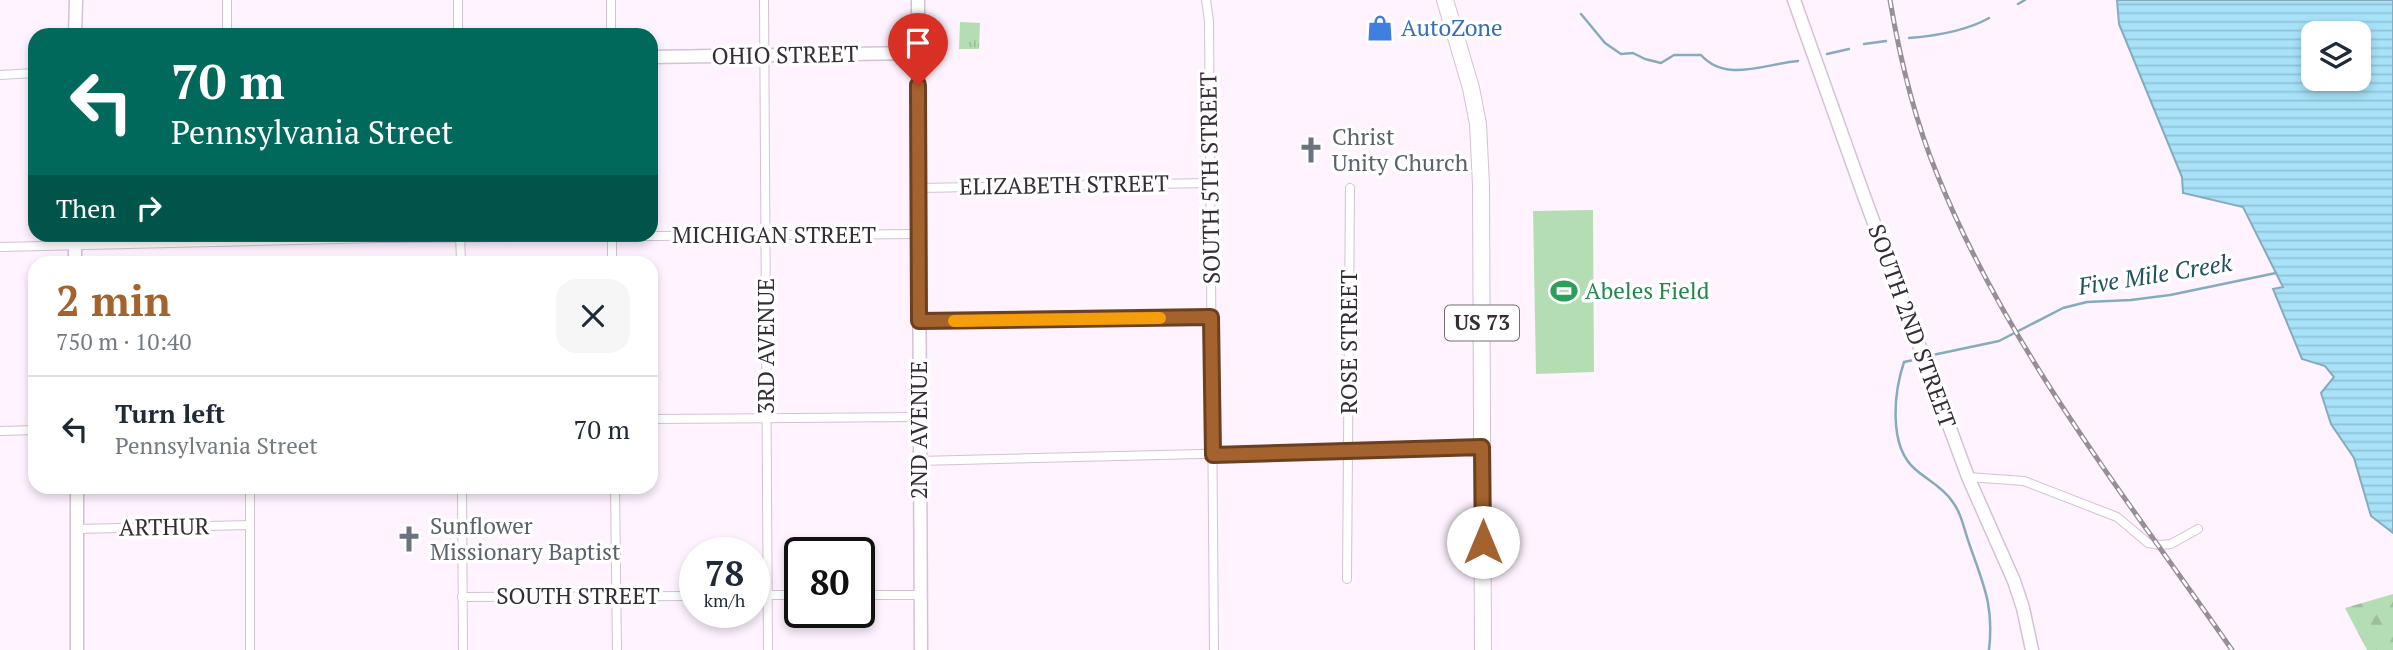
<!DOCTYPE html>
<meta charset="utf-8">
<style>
:root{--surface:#fff;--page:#f6f6f7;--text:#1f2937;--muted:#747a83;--line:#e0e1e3;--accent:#a4622e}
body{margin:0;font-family:"PT Serif",serif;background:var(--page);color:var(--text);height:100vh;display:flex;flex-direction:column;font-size:26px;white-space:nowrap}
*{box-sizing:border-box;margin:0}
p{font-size:23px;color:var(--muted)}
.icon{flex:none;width:38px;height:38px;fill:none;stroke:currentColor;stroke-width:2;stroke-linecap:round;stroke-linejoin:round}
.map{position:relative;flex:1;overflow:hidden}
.side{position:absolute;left:28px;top:256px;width:630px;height:238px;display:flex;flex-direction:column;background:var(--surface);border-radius:21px;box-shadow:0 4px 10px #0003}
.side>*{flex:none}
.hud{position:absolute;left:28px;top:28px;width:630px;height:214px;border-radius:21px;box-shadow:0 4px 10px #0003;background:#00695c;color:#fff;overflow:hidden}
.tools{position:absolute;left:2301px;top:21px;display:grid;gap:14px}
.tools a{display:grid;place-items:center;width:70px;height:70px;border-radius:14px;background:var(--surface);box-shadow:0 4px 10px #0003;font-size:35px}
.speed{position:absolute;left:679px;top:537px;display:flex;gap:14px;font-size:35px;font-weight:700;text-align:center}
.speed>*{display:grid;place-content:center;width:91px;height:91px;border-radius:50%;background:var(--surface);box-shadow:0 4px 10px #0003;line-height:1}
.speed small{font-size:18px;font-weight:400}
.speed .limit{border:4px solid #111;border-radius:10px;background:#fff;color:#111}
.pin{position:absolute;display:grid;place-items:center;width:60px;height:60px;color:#fff;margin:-72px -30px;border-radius:50% 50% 50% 0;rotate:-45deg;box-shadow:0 0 7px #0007}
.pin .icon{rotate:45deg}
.me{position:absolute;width:77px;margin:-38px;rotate:0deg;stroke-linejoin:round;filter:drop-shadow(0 0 5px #0008)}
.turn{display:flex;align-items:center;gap:24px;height:147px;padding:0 28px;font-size:32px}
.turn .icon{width:91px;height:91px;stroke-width:2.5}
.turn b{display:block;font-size:49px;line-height:60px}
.then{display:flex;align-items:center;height:66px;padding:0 28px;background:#0003;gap:14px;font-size:26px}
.round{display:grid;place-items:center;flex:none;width:74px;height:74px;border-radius:21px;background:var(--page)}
.overview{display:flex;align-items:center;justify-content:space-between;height:119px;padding:0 28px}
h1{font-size:42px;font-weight:800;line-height:52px;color:var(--accent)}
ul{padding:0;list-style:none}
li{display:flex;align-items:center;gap:21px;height:105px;padding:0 28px;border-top:2px solid var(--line)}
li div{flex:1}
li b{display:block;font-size:26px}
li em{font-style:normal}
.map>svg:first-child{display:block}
.forest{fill:url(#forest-firs)}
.park{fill:url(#park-tufts)}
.garden{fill:#b5ddb4}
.water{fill:url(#water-rules);stroke:#85acbe;stroke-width:2;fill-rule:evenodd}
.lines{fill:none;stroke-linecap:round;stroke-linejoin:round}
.stream{stroke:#85acbe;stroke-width:2.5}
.street-casing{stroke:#d3c2d4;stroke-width:10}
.secondary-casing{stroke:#d3c2d4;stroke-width:15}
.highway-casing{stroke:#d3c2d4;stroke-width:18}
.street{stroke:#fff;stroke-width:8}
.secondary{stroke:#fff;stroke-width:12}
.highway{stroke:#fff;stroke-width:16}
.rail-casing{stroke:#978e98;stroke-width:5}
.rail{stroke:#fff;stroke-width:2.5;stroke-dasharray:8;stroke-linecap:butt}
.route-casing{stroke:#6b401e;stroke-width:18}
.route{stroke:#a4622e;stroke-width:12}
.slow{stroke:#f59e0b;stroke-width:12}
.labels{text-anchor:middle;stroke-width:7;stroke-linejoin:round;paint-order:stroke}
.shield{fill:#fff;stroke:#726d72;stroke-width:2}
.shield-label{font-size:21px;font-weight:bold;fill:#352e35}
.shop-label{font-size:23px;fill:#366cbe;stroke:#fff;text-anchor:start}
.street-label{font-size:23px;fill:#352e35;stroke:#fff}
.worship-label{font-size:23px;fill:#5b616d;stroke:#fff;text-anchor:start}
.leisure-label{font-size:23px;fill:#27864d;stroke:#fff;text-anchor:start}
.water-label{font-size:24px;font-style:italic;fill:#235162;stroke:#fff}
</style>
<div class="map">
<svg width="2393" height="650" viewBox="0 0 2393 650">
<defs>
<pattern id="forest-firs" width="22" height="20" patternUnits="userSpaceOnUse" patternTransform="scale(1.75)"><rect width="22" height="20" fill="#b5ddb4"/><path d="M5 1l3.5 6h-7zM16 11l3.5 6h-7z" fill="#9cbe9b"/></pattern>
<pattern id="park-tufts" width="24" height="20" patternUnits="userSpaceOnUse" patternTransform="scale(1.75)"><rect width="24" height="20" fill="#b5ddb4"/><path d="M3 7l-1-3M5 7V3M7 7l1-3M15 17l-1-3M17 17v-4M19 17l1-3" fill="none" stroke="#9cbe9b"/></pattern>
<pattern id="water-rules" width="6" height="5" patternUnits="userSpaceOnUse" patternTransform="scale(1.75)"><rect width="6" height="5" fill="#a7e2f9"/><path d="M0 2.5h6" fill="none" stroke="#90c2d6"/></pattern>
</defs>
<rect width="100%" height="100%" fill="#fef3ff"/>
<polygon class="forest" points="2393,594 2393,650 2367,650 2345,608"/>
<polygon class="park" points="960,22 980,23 979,49 959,49"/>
<polygon class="garden" points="1593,210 1594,372 1536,374 1533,211"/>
<path class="water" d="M2117 0H2393V533L2371 516 2354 458 2331 424 2321 393 2334 377 2325 366 2302 359 2273 289 2283 287 2243 207 2183 193 2182 177 2119 24ZM2314 33H2359V79H2314Z"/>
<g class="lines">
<g class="stream">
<polyline points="2018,4 2025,0"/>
<path d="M1581 14 1605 43 1621 54 1633 53 1645 59 1661 63 1674 55H1701C1726 83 1764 64 1798 61"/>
<path d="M1909 38C1935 36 1966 31 1989 18"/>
<polyline points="1864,44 1886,41"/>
<polyline points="1827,54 1849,49"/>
<polyline points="1928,356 1999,341 2063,308 2087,302 2131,300 2170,295 2276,273"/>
<path d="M1918 359 1904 362C1894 392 1888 446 1915 469 1927 480 1943 487 1952 501 1962 514 1964 530 1970 546 1984 586 1994 606 1989 650"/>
</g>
<g class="street-casing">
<g id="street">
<polyline points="227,0 227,35"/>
<polyline points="458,0 458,35"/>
<polyline points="764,0 768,650"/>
<polyline points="1206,0 1209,21 1214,650"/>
<polyline points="611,35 611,0"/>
<polyline points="0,75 35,73"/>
<polyline points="919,188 1210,183"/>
<polyline points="460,234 461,262"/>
<polyline points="612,234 612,262"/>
<polyline points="0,247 379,238 919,234"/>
<polyline points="919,321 1211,317"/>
<polyline points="651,419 918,417"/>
<polyline points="0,431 35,430"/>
<polyline points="919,461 1482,447"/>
<polyline points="1968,477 2024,481 2117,517 2148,543 2160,545 2171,544 2198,529"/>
<polyline points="462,486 463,650"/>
<polyline points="615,486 617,650"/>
<polyline points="77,529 250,525"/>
<polyline points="1347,579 1350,188"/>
<polyline points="754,595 800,595"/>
<polyline points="859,595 920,595"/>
<polyline points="462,597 695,596"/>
<polyline points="250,650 250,486"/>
</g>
</g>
<g class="secondary-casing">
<g id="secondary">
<polyline points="918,0 921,650"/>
<polyline points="1794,0 1864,196 1968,477 2014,581 2023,608 2032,650"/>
<polyline points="75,35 76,0"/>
<polyline points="651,57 918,53"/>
<polyline points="75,262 75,234"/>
<polyline points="77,486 77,650"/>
</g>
</g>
<g class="highway-casing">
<polyline id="highway" points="1445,0 1471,88 1478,124 1481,185 1483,650"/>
</g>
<use href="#street" class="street"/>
<use href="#secondary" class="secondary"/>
<use href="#highway" class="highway"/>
<g class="rail-casing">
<path id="rail" d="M1890 0C1900 59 1914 118 1937 174 2007 348 2126 497 2232 650"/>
</g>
<use href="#rail" class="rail"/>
</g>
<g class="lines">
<g class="route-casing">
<polyline id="route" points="918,85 919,321 1211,317 1213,455 1482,447 1483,542"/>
</g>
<use href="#route" class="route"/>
<polyline class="slow" points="954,321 1160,318"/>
</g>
<defs>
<g id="shop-bare" transform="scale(2.1)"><path d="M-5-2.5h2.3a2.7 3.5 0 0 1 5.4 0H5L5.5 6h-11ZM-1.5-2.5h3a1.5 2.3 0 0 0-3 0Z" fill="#3f7fe0" stroke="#fff" stroke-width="2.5" paint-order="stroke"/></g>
<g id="church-bare" transform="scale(2.1)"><path d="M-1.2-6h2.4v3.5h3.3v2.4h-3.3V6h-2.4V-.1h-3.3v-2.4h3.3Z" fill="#6b7280" stroke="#fff" stroke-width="2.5" paint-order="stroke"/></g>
<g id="stadium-bare" transform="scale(2.1)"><path d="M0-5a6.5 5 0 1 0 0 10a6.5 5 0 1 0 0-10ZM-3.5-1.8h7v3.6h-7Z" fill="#2e9e5b" stroke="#fff" stroke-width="2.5" paint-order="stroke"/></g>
</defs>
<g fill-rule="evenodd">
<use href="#shop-bare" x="1380" y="28"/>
<use href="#church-bare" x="1311" y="150"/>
<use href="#stadium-bare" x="1564" y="291"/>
<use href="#church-bare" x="409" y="539"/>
</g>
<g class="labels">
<rect class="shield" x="1445" y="305.5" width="74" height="35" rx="5"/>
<g class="shield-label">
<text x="1482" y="330">US 73</text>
</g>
<g class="shop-label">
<text x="1401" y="36">AutoZone</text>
</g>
<g class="street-label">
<text transform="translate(785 55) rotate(-1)" y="8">OHIO STREET</text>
<text transform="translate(1210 178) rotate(-91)" y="8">SOUTH 5TH STREET</text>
<text transform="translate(1064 185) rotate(-1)" y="8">ELIZABETH STREET</text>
<text x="774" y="243">MICHIGAN STREET</text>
<text transform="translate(1912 326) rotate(70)" y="8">SOUTH 2ND STREET</text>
<text transform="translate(1349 342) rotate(-90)" y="8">ROSE STREET</text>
<text transform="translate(766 346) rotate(-90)" y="8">3RD AVENUE</text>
<text transform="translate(919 430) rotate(-90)" y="8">2ND AVENUE</text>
<text transform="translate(164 527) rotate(-1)" y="8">ARTHUR</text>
<text x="578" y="604">SOUTH STREET</text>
</g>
<g class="worship-label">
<text x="1332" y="145">Christ<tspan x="1332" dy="26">Unity Church</tspan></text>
<text x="430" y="534">Sunflower<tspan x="430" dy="26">Missionary Baptist</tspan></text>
</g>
<g class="leisure-label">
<text x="1585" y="299">Abeles Field</text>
</g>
<g class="water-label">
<text transform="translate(2155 275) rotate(-9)" y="8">Five Mile Creek</text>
</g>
</g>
</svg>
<div class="tools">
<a><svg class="icon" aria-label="layers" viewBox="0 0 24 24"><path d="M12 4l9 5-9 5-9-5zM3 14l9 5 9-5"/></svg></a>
</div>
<div class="speed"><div>78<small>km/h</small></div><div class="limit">80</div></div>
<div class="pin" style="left:918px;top:85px;background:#d93025"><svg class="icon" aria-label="arrive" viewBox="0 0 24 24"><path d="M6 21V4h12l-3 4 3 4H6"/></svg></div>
<svg class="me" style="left:1483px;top:542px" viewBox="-20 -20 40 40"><circle r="19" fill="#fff"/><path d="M0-13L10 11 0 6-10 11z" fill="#a4622e"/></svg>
<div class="hud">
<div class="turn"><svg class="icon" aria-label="left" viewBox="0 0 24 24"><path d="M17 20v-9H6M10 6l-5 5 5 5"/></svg><div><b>70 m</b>Pennsylvania Street</div></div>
<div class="then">Then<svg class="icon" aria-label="right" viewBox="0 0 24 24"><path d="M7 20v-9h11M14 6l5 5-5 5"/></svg></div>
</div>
<section class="side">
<div class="overview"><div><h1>2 min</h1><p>750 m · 10:40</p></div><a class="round"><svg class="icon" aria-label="close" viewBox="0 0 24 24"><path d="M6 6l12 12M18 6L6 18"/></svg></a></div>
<ul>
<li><svg class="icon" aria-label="left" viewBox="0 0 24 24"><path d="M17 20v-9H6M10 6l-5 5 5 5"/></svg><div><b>Turn left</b><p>Pennsylvania Street</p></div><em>70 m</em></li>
</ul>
</section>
</div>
